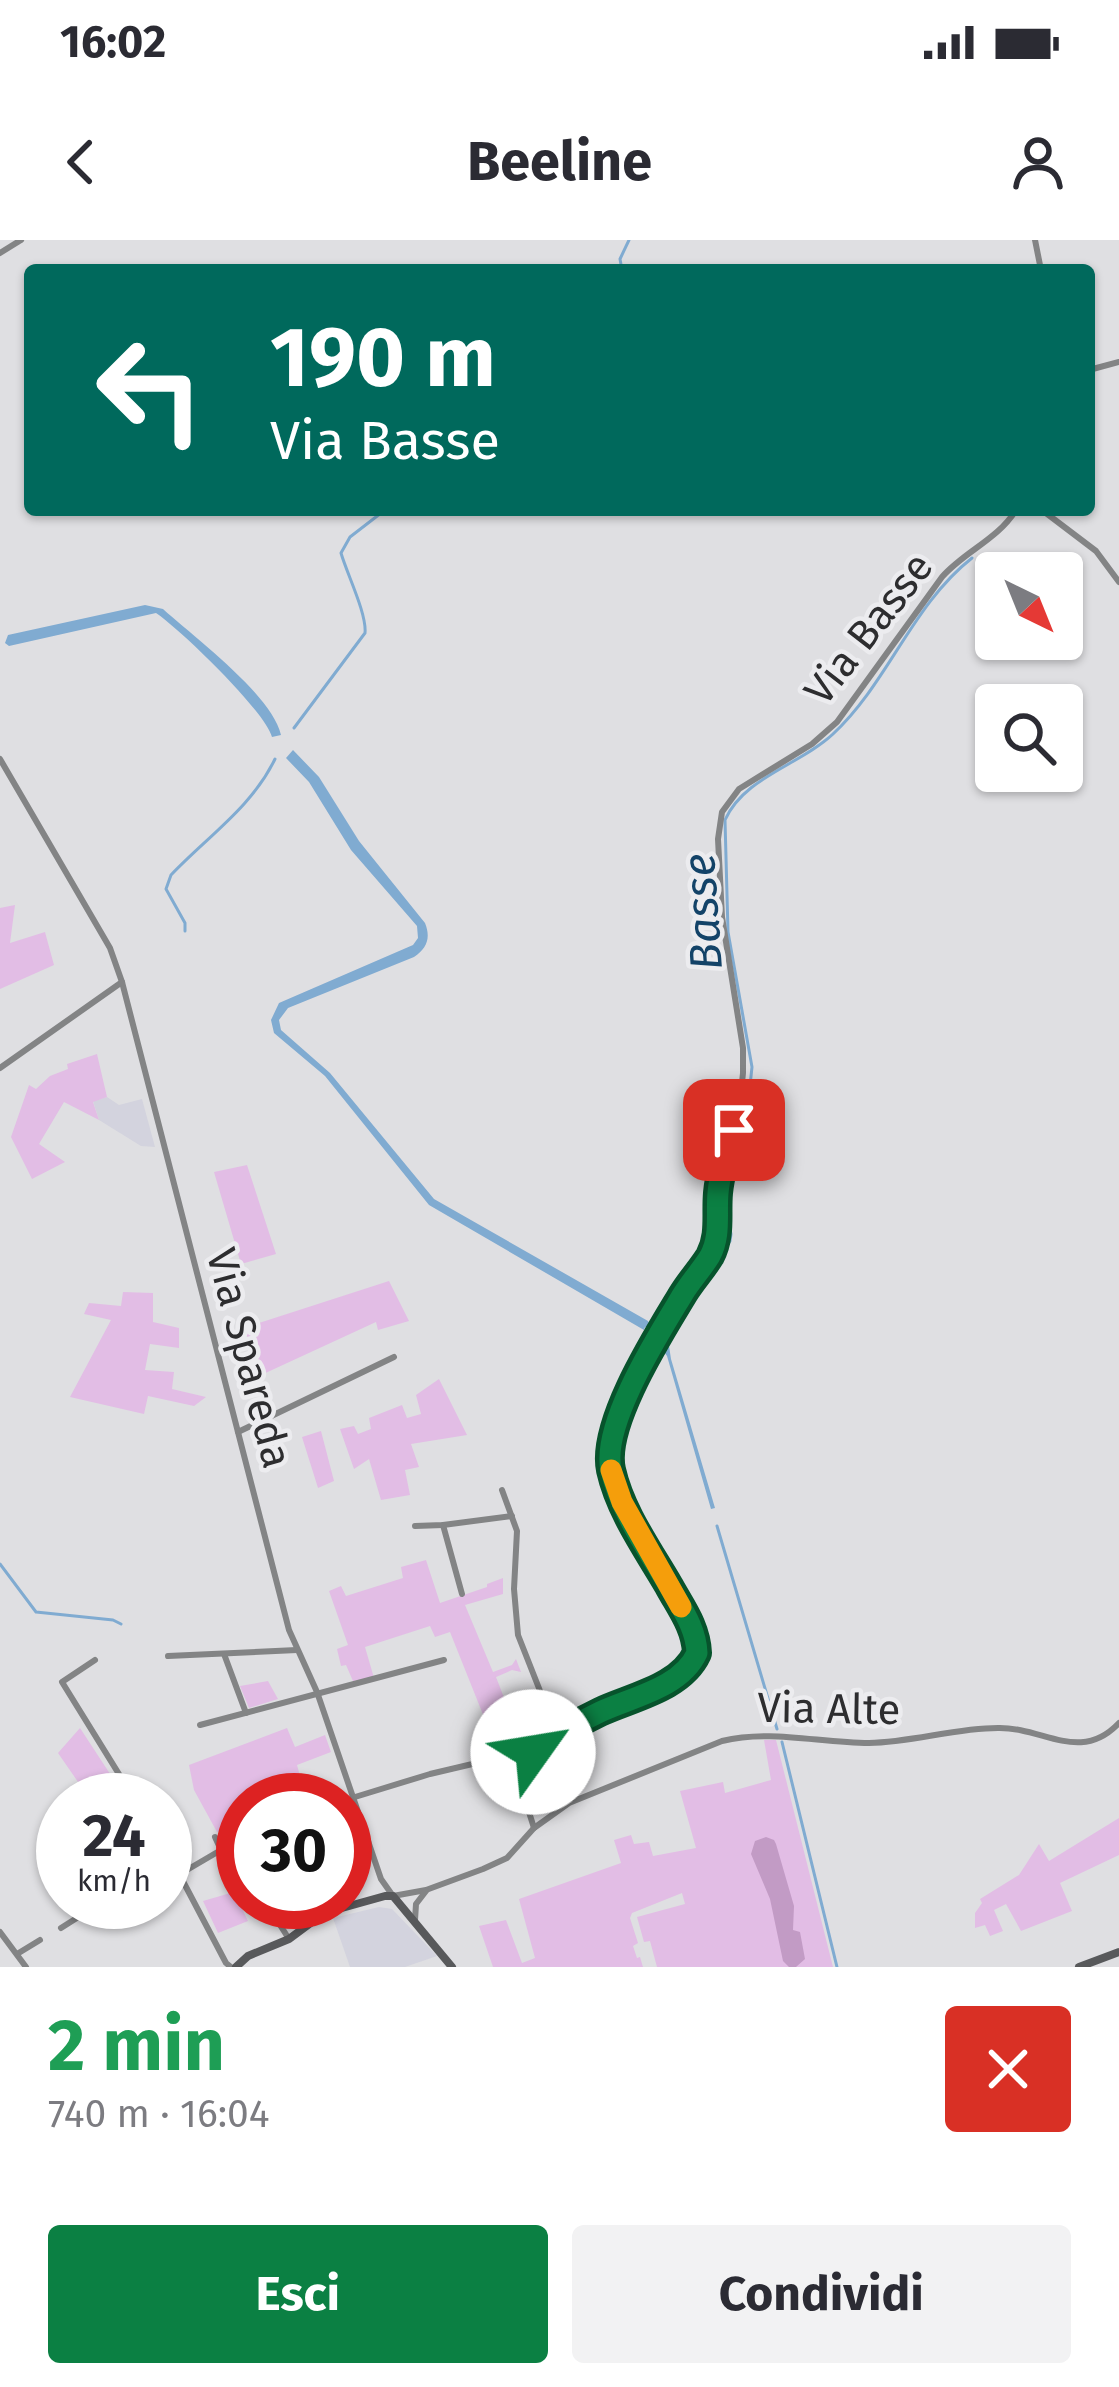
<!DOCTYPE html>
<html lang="it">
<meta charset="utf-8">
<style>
:root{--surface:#fff;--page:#f2f2f3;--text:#2b2b33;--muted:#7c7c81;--accent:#0b8043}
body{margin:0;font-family:"Fira Sans",sans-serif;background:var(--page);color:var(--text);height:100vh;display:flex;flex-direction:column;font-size:45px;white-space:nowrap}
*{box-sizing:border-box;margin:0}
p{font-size:39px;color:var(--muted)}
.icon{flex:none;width:66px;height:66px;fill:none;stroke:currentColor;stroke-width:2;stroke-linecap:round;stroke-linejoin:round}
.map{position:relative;height:1727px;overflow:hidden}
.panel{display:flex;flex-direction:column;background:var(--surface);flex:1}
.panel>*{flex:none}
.banner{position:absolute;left:24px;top:24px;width:1071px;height:252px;border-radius:12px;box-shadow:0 3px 9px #0004;background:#00695c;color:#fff;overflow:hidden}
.needle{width:78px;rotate:137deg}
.fabs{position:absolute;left:975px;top:312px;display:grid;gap:24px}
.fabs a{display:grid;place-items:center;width:108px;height:108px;border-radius:12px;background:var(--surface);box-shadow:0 3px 9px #0004;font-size:60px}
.speed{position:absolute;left:36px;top:1533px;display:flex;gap:24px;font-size:60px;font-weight:700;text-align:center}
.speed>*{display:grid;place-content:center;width:156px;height:156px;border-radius:50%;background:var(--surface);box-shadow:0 3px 9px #0004;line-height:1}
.speed small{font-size:30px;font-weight:400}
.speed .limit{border:18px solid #d22;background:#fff;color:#111}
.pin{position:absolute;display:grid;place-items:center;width:102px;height:102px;color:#fff;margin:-51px;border-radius:24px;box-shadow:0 6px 18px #0006}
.me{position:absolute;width:132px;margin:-66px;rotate:58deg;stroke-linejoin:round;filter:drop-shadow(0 0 9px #0008)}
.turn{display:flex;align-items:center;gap:42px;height:252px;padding:0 48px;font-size:54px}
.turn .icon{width:156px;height:156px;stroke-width:2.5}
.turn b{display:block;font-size:84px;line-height:102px}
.round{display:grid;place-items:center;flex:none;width:126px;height:126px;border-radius:12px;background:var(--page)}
.summary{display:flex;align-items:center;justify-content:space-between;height:204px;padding:0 48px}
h1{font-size:72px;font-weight:700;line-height:90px;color:#1e9e55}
.cta{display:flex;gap:24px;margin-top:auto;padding:24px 48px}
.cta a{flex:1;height:138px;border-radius:12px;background:var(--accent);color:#fff;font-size:48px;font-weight:700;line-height:138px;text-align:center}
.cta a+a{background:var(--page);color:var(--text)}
.status{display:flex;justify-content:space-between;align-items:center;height:84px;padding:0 60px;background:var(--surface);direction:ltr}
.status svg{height:33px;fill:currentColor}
header{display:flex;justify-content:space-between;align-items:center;height:156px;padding:0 48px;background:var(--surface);font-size:54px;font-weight:700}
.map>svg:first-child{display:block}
.built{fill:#d3d3de}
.green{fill:#e2bde5}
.forest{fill:#c29bc5}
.water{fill:#80abd1}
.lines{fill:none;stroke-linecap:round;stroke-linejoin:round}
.stream{stroke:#80abd1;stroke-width:3}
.street{stroke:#838485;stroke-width:6}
.secondary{stroke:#58595b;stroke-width:8}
.route-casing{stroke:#07532c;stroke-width:30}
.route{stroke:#0b8043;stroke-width:21}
.slow{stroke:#f59e0b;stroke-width:21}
.labels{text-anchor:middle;stroke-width:9;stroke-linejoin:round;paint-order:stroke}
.street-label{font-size:42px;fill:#2d2d2f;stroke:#ececef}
.water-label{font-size:45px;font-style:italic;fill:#134368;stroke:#ececef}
</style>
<div class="status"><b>16:02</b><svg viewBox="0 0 49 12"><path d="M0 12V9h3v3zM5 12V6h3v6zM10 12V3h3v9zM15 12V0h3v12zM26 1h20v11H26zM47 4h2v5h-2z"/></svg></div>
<header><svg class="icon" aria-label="back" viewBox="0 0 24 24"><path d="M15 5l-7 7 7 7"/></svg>Beeline<svg class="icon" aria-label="person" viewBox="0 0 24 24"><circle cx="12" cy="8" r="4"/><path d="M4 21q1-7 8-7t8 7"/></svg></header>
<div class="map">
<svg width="1119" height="1727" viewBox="0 0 1119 1727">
<rect width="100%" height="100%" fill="#dfdfe2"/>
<g class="built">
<polygon points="107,857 119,865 142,859 155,907 141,906 99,880 93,861"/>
<polygon points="379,1667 392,1669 437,1716 405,1727 350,1727 333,1678"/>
</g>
<g class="green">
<polygon points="15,665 10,703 45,692 54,725 0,749 0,668"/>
<polygon points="97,814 107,857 93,862 99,880 64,862 39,904 65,922 32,939 11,897 29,845 36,849 50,836 68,829 67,824"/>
<polygon points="247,925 276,1014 241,1024 214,932"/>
<polygon points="389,1041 409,1081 378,1090 376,1082 259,1136 245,1090 259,1083"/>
<polygon points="123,1052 153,1053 153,1082 179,1088 179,1108 150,1104 145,1130 174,1132 172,1149 206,1157 194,1166 148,1156 144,1174 70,1157 111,1080 84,1074 89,1063 121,1066"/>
<polygon points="439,1139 467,1195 411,1204 419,1227 405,1230 410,1255 381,1260 369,1219 354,1229 340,1189 354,1186 358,1194 371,1189 369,1178 402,1165 407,1178 421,1174 416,1155"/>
<polygon points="321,1191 334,1241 318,1248 302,1197"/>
<polygon points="426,1320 440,1363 487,1347 487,1344 503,1338 503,1354 465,1365 493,1432 512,1425 516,1419 521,1432 512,1430 496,1437 523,1507 511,1507 498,1512 450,1392 435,1397 430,1386 365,1407 374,1438 353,1441 346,1425 341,1426 337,1409 348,1405 329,1351 341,1346 346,1356 403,1338 401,1327"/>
<polygon points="268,1441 278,1459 249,1468 240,1446"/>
<polygon points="80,1488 114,1540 108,1538 85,1552 58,1513"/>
<polygon points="287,1488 295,1507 325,1495 331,1512 297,1525 305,1554 291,1560 243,1560 243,1581 217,1592 194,1550 189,1525"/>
<polygon points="764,1500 776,1500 833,1727 657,1727 650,1701 644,1702 637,1677 685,1664 682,1653 632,1673 630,1678 638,1703 633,1706 637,1718 640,1717 643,1727 493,1727 479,1686 506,1680 522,1723 535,1718 519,1659 621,1623 614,1600 631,1595 634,1604 649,1602 653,1616 696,1608 680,1551 723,1542 725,1553 771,1540"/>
<polygon points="1119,1578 1119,1615 1060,1643 1072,1671 1021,1691 1006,1664 994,1670 1003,1691 990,1696 985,1685 975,1688 975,1673 982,1663 980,1659 1019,1635 1039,1604 1049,1621"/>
<polygon points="234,1652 248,1681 218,1693 203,1661"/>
</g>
<polygon class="forest" points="766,1597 774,1600 776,1604 794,1666 793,1690 800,1692 805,1719 796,1727 789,1727 783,1721 770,1659 751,1614 755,1601"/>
<g class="water">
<path d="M145 365 163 369C195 398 271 454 281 495L272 497C264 470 181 390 156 373L9 406 5 403 8 395Z"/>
<path d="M293 510 319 537 359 601 425 683C431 698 427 708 414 717L288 768 279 780 281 790 330 833 434 959 648 1081 650 1085 649 1089 645 1087 644 1090 429 965 325 836 274 793 271 780 279 763 413 705 418 698 417 686 351 610 309 542 286 518Z"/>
<polygon points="669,1106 671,1119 715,1268 711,1269 667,1116 662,1109"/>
</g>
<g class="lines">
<g class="stream">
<polyline points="622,30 620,19 629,0"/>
<path d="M294 488 365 393C367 374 347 334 341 313L350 297 385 270"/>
<path d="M185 691V683L166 649 171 635C207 597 252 567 275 519"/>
<path d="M668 1099 680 1069 700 1039 730 1001 731 994 725 966 727 928 749 855 752 827 728 692 725 580C744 537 800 525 833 494 888 443 912 365 972 318"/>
<polyline points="717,1286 777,1489"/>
<polyline points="0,1324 36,1372 113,1380 121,1384"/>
<polyline points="782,1502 837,1727"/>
</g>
<g class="street">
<polyline points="1035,0 1041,30"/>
<polyline points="0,13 21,0"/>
<polyline points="1089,130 1119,122"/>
<polyline points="1042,270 1096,311 1119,342"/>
<path d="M0 519 110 708 122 742 289 1390 317 1452 381 1639 393 1656 426 1650 483 1629 507 1618 534 1588 569 1563 722 1501C771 1489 819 1503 869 1503 913 1502 955 1488 998 1488 1044 1487 1080 1524 1119 1483"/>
<polyline points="0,828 122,742"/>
<polyline points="238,1192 394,1117"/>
<polyline points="502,1250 517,1291 514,1349 518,1395 557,1494"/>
<polyline points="443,1285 462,1354"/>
<polyline points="415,1286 443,1285 512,1276"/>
<polyline points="224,1414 246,1473"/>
<polyline points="168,1416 297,1410"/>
<polyline points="95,1420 62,1442 135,1560"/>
<polyline points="200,1485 444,1420"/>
<polyline points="355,1557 430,1534 515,1514 529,1518"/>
<polyline points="94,1560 123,1542"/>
<path d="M534 1588C529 1571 520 1550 524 1533 533 1477 672 1465 697 1413L694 1389 622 1262 612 1234 609 1217 617 1178 657 1100 685 1051 709 1017 718 996 717 955 722 929 740 862 743 833V808L722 677 718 599 722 572 739 549 812 504 837 482 942 337C965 311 997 300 1016 270"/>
<polyline points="215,1597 221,1610"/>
<polyline points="165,1607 226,1723 231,1727"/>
<polyline points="180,1634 221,1610 228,1625 243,1618"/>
<polyline points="268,1662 273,1674 289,1699"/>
<polyline points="415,1680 416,1664 426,1651"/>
<polyline points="61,1688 102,1662"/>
<polyline points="0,1692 26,1727"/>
<polyline points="17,1714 40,1700"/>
</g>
<g class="secondary">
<polyline points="236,1727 248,1716 289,1699 324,1673 385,1656 393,1656 452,1727"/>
<polyline points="1079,1727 1119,1712"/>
</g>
</g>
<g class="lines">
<g class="route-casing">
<path id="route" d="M533 1512C553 1497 577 1483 600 1472 632 1457 681 1448 697 1413 696 1387 681 1368 669 1346 648 1310 620 1271 611 1230 601 1184 659 1094 683 1054 691 1041 702 1029 710 1016 721 995 716 975 718 953 720 931 727 910 734 890"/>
</g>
<use href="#route" class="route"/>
<polyline class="slow" points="611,1230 622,1262 681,1367"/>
</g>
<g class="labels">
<g class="street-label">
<text transform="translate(868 388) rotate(-52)" y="15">Via Basse</text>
<text transform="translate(250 1118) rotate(75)" y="15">Via Spareda</text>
<text transform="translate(829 1468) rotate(1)" y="15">Via Alte</text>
</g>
<g class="water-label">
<text transform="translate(702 672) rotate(-94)" y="16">Basse</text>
</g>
</g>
</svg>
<div class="fabs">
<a><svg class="needle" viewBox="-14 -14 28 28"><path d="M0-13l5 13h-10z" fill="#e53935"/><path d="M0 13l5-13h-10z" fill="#7c7c81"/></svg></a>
<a><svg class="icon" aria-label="search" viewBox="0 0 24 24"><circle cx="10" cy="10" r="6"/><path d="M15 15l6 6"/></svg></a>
</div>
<div class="speed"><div>24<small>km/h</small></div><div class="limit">30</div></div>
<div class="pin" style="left:734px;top:890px;background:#d93025"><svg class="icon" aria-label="arrive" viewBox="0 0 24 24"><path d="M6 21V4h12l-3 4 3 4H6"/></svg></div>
<svg class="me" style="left:533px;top:1512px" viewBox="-20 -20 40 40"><circle r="19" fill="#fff"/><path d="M0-13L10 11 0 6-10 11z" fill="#0b8043"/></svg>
<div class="banner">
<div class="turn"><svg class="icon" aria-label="left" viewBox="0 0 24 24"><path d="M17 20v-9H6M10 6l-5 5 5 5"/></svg><div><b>190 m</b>Via Basse</div></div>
</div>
</div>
<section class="panel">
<div class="summary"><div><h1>2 min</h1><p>740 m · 16:04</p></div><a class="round" style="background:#d93025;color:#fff"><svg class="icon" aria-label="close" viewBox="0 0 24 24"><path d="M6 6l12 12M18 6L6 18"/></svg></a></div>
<div class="cta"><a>Esci</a><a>Condividi</a></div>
</section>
